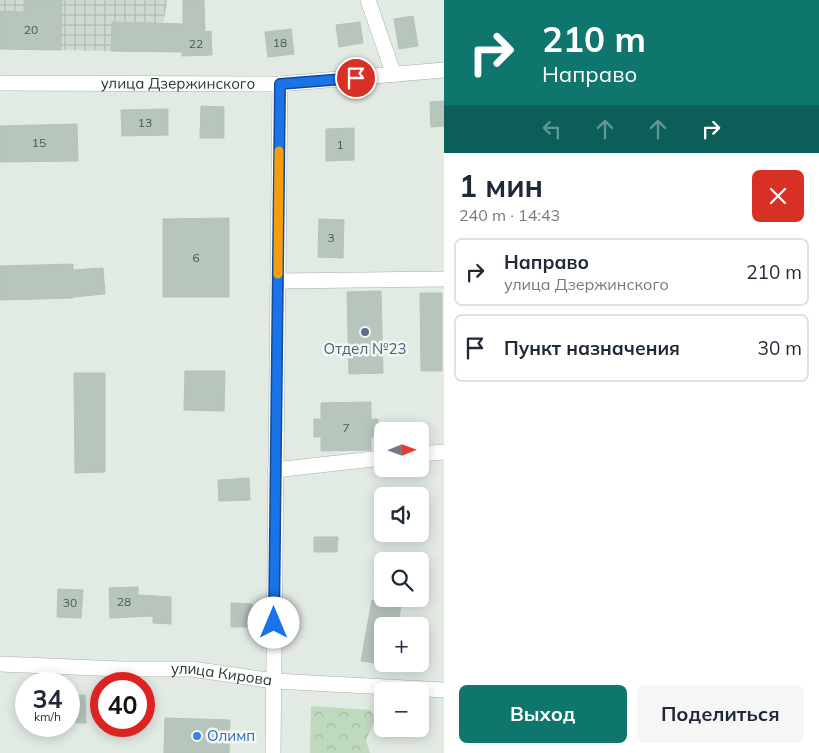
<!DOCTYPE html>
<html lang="ru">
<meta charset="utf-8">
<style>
:root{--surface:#fff;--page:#f6f6f7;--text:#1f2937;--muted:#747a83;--line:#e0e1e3;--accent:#0f766e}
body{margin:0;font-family:Mulish,sans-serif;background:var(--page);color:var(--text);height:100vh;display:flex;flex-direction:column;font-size:19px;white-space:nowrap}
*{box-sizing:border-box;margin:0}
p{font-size:16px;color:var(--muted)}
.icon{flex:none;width:28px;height:28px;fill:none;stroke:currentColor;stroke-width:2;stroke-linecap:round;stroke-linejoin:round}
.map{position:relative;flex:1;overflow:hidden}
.sheet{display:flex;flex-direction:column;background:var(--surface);width:375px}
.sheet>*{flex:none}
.guide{background:#0f766e;color:#fff;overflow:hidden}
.needle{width:32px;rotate:89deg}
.buttons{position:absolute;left:374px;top:422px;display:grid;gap:10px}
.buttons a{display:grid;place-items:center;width:55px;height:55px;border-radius:8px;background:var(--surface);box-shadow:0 2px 12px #0003;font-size:25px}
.speed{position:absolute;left:15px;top:672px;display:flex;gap:10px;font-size:25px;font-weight:700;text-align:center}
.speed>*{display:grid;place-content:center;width:65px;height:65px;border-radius:50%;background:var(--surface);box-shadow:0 2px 12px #0003;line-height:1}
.speed small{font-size:12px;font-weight:400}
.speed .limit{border:8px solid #d22;background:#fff;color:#111}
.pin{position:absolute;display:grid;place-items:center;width:42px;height:42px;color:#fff;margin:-21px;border:2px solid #fff;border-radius:50%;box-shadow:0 1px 5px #0007}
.me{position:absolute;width:55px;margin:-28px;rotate:0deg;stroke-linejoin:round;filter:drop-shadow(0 0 4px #0008)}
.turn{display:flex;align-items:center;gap:18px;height:105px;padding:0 15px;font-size:22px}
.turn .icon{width:65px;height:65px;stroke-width:2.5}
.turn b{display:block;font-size:35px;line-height:42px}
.lanes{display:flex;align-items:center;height:48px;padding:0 15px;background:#0003;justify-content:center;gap:25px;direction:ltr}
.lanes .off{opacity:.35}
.round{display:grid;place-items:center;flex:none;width:52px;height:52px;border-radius:8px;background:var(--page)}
.overview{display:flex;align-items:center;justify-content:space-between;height:85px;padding:0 15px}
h1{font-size:30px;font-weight:700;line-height:38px}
.button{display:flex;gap:10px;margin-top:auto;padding:10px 15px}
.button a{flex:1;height:58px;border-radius:8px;background:var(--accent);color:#fff;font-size:20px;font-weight:700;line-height:58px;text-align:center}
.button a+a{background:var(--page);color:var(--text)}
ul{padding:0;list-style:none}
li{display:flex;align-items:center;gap:15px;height:68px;margin:0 10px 8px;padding:0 5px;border:2px solid var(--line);border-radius:8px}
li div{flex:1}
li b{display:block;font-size:19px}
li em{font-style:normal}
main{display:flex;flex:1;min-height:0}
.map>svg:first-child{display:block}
.industrial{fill:url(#industrial-grid)}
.forest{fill:url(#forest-crowns)}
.building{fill:#b7c5bc;stroke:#b5c3b8}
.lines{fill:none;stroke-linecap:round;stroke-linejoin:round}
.minor-casing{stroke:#a5b1a9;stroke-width:16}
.minor{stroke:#fff;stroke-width:15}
.route-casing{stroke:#114b97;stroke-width:12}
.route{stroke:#1a73e8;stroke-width:9}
.slow{stroke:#f59e0b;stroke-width:9}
.service-dot{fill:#5c6f8a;stroke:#f2f7f3;stroke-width:2}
.shop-dot{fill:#3f7fe0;stroke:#f2f7f3;stroke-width:2}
.labels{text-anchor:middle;stroke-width:5;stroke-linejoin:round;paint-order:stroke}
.number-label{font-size:12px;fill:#495c50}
.street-label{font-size:15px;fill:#24392c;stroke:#f2f7f3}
.service-label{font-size:15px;fill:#4e5e75;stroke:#f2f7f3}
.shop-label{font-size:15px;fill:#366cbe;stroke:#f2f7f3;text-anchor:start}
</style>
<main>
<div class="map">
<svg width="444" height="753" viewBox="0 0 444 753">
<defs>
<pattern id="industrial-grid" width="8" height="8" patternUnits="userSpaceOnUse" patternTransform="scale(1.25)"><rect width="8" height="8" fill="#d0dad2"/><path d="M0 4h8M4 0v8" fill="none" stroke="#b2bcb4"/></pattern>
<pattern id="forest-crowns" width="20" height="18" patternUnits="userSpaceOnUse" patternTransform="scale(1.25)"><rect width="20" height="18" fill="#bfd9bd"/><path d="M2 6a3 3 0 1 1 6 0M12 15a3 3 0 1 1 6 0" fill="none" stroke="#a4bba3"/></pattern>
</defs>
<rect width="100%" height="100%" fill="#e2eae4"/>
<polygon class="industrial" points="0,0 168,0 163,23 162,52 0,49"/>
<polygon class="forest" points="311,706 371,710 375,720 366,740 370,753 310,753"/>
<g class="building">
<polygon points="24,0 62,0 61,50 0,49 0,11 24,12"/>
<polygon points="183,0 204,0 205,32 211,31 212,55 182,56 182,52 111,51 112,22 183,24"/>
<polygon points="413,16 418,46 399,49 394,19"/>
<polygon points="360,22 363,43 339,47 336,25"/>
<polygon points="291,29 294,54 268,57 265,32"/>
<polygon points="444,101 444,126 431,127 430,102"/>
<polygon points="201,106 224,107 224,138 200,138"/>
<polygon points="168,109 168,135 122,136 121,110"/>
<polygon points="77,124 78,161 0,162 0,126"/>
<polygon points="354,128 354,160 326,161 326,129"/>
<polygon points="229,218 229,297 163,297 163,219"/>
<polygon points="319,219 344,220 343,258 318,257"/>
<polygon points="73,264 73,270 103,268 105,294 73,297 73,298 0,300 0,266"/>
<polygon points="381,291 383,373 349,374 347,292"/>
<polygon points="420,293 442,293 442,371 421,371"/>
<polygon points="185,371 225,371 224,411 184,410"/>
<polygon points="74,373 105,373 105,472 75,473"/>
<polygon points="371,402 371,419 378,419 379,437 371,437 371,450 321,451 321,437 314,437 314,419 321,419 321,403"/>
<polygon points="249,478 250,500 219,501 218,480"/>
<polygon points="314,537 338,537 337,552 314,552"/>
<polygon points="138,587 138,595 171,597 171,624 153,623 153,616 110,618 109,588"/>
<polygon points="58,589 83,590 81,618 57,617"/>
<polygon points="372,600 401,605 398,626 382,626 382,664 361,661"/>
<polygon points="231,603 252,604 252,627 231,627"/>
<polygon points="85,695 86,723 69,723 69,696"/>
<polygon points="165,718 230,720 229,753 164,753"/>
</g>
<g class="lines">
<g class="minor-casing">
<g id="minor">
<polyline points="368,0 394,75"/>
<path id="s1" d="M0 83 280 84 444 70"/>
<polyline points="278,281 444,279"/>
<polyline points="420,454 444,452"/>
<polyline points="275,470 382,458"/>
<path id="s2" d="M0 664 121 669H192L274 681 444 690"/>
<polyline points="273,753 280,84"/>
</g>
</g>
<use href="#minor" class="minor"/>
</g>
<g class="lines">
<g class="route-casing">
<polyline id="route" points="274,623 280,84 356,78"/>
</g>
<use href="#route" class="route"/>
<polyline class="slow" points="278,274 279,151"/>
</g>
<circle class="service-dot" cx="365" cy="332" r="5"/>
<circle class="shop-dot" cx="197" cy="736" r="5"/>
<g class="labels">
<g class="number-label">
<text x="31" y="34">20</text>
<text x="280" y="47">18</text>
<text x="196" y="48">22</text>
<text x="145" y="127">13</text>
<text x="39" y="147">15</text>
<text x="340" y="149">1</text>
<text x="331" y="242">3</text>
<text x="196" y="262">6</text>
<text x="346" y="432">7</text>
<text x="124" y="606">28</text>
<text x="70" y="607">30</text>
</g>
<g class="street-label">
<text dy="5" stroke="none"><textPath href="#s1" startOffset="178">улица Дзержинского</textPath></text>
<text dy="5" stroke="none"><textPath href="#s2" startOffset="222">улица Кирова</textPath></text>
</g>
<g class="service-label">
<text x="365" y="354">Отдел №23</text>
</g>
<g class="shop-label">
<text x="207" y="741">Олимп</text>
</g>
</g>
</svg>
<div class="buttons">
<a><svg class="needle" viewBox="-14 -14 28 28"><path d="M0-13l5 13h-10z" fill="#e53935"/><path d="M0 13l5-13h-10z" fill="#747a83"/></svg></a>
<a><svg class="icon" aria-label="sound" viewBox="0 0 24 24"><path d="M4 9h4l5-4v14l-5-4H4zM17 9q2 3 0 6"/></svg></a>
<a><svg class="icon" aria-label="search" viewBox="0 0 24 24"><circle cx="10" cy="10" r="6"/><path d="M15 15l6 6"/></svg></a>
<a>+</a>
<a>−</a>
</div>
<div class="speed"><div>34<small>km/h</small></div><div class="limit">40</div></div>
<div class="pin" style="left:356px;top:78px;background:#d93025"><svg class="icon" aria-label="arrive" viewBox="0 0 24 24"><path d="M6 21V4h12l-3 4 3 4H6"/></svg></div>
<svg class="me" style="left:274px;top:623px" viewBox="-20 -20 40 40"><circle r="19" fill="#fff"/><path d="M0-13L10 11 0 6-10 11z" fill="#1a73e8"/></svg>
</div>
<section class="sheet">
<div class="guide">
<div class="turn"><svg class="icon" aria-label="right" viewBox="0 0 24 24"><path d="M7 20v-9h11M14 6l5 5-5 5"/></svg><div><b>210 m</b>Направо</div></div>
<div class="lanes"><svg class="icon off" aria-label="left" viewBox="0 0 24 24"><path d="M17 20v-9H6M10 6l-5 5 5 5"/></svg><svg class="icon off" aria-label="ahead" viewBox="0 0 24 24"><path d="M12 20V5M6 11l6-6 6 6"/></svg><svg class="icon off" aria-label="ahead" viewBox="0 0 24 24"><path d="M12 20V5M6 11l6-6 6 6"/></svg><svg class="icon" aria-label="right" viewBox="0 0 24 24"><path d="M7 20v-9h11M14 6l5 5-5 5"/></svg></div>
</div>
<div class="overview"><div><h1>1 мин</h1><p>240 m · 14:43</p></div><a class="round" style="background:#d93025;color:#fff"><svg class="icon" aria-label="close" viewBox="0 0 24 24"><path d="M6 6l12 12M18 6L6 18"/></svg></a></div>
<ul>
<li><svg class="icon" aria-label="right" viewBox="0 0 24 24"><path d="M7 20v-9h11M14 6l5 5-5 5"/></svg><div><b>Направо</b><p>улица Дзержинского</p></div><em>210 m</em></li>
<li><svg class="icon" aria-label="arrive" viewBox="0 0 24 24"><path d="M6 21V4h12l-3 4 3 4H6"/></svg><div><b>Пункт назначения</b></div><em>30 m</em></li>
</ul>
<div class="button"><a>Выход</a><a>Поделиться</a></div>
</section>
</main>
